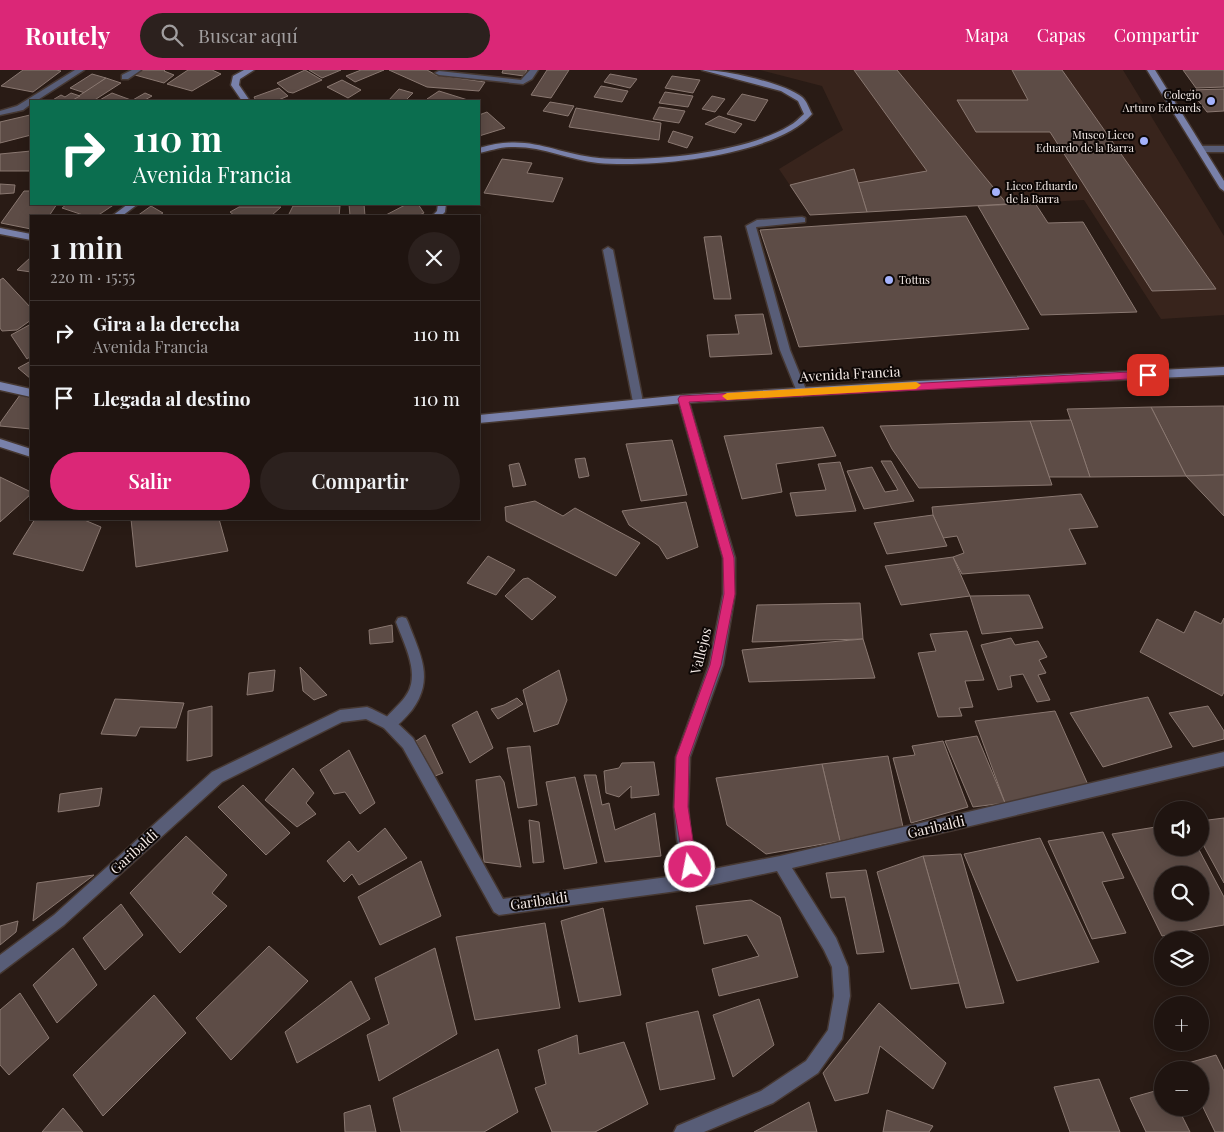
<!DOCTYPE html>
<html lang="es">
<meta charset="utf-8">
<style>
:root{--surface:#1f1410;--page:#2c211e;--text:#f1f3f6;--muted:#a19e9f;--line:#3c3330;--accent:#db2777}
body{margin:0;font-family:"Playfair Display",serif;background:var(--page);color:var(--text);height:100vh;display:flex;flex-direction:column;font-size:19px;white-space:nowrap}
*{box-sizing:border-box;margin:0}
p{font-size:16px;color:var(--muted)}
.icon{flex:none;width:28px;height:28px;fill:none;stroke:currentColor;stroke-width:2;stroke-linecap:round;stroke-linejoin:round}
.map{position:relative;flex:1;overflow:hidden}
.details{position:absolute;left:30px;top:145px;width:450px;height:305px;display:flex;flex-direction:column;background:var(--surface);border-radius:0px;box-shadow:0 2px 12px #0003,0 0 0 1px var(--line)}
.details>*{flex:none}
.banner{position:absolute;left:30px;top:30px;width:450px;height:105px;border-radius:0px;box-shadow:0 2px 12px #0003,0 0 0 1px var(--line);background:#0b6e4f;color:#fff;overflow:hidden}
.tools{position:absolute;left:1154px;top:731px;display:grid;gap:10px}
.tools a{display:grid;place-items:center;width:55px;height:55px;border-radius:50%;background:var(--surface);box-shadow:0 2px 12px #0003,0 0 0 1px var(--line);font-size:25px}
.pin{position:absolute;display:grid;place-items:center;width:42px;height:42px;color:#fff;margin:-21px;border-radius:10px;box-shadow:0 2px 8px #0006}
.me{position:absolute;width:55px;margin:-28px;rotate:349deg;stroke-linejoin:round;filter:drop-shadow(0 0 4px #0008)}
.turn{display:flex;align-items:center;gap:18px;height:105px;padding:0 20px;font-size:22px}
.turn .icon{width:65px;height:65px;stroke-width:2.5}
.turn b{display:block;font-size:35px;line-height:42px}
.round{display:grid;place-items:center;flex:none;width:52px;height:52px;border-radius:26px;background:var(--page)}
.summary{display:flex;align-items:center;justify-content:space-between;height:85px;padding:0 20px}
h1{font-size:30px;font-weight:600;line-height:38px}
.primary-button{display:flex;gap:10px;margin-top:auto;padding:10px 20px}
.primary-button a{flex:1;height:58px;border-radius:30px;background:var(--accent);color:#fff;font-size:20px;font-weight:600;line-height:58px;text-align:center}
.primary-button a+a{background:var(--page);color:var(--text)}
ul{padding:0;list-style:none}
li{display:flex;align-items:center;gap:15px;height:65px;padding:0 20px;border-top:1px solid var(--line)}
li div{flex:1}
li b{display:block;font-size:19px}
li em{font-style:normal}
header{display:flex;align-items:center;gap:30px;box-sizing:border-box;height:70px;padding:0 25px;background:var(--accent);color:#fff}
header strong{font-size:24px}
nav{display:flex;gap:28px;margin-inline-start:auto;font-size:18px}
.search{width:350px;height:45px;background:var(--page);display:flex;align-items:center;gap:12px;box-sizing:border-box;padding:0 18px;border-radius:28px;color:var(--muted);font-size:19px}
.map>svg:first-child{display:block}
.built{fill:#38241c}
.building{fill:#5d4c46;stroke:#8a7871;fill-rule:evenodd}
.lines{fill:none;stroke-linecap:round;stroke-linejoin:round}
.lane-casing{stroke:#463832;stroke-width:3}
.street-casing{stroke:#463832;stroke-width:3}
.secondary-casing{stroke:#463832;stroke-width:3}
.lane{fill:#585d77;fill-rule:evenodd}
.street{fill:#585d77;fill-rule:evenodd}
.secondary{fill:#7981aa;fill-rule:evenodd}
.route{fill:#db2777;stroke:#8e194d}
.slow{fill:#f59e0b}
.poi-dot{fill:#a4b2fc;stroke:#0d0705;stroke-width:2}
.labels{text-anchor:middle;stroke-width:4;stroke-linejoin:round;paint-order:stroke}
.far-poi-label{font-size:11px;fill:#f5ebe7;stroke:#0d0705;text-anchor:end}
.street-label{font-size:14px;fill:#f5ebe7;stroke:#0d0705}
</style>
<header>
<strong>Routely</strong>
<div class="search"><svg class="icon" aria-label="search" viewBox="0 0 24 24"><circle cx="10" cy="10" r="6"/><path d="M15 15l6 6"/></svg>Buscar aquí</div>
<nav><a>Mapa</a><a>Capas</a><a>Compartir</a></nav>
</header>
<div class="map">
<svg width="1224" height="1062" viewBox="0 0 1224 1062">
<rect width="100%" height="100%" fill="#291b15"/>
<polygon class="built" points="760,0 1123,0 1224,166 1224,245 1161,249 1084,130 810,145 779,99 843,60 822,16"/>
<g class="building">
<polygon points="23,0 56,0 61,1 33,22 1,16"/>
<polygon points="142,0 165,0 164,1 174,5 164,13 135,5"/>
<polygon points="188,0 212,0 221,4 192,21 167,14"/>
<polygon points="305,0 322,10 293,23 288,22 277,13"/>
<polygon points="309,0 341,0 322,8"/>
<polygon points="361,0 384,0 355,12 346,6"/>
<polygon points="389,0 427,0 436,5 485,12 479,21 427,17"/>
<polygon points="503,0 527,0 524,6 502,3"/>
<polygon points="547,0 569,0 551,28 531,25"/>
<polygon points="854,0 897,0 1007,134 867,142 858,113 927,101"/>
<polygon points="1012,0 1062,0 1216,219 1152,221 1050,62 976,62 957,30 1028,30"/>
<polygon points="1183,0 1224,0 1224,17 1196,18"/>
<polygon points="92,4 106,8 85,23 70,18"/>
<polygon points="610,4 637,9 630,18 604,12"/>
<polygon points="672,6 700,10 693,23 665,18"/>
<polygon points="106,8 121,13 93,31 71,31"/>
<polygon points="342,10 361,20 348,28 327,17"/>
<polygon points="601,16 628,21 622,32 594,27"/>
<polygon points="279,18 288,26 276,31 256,31 254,27"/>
<polygon points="399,19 413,23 405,31 388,31"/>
<polygon points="1224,19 1224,41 1207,42 1190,20"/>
<polygon points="439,21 471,31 432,31 427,29"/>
<polygon points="665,22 693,26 688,37 659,33"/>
<polygon points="71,23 80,26 71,31 51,31 61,25 65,27"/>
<polygon points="112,23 131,30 98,31"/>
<polygon points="145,23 152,26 143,31 131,31"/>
<polygon points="742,24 768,30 755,51 727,44"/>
<polygon points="712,26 725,29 715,42 702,39"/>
<polygon points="550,32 574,36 568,46 543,41"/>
<polygon points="659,37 685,41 679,53 653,49"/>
<polygon points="576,38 661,53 659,70 569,57"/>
<polygon points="487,42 505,58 479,66 479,45"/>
<polygon points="30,45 31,65 0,73 0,52"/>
<polygon points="719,46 742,54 735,63 705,54"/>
<polygon points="673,61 693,67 687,78 668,72"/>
<polygon points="31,81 31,101 0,101 0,84"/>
<polygon points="502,89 532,93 527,103 563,108 553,132 484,123"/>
<polygon points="854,99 867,142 810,145 790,115"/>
<polygon points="0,114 15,115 14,123 0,124"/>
<polygon points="24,121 31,121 31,134 57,134 49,146 31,146 31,159 1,153"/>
<polygon points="1035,133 1048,153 1083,152 1137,242 1041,245 978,136"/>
<polygon points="67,134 115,134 97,146 86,146 62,138"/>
<polygon points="349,134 364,134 365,146 350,146"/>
<polygon points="407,134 418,134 424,143 417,146 384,146"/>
<polygon points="151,136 163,143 158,146 137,146"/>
<polygon points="293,136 340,136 339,146 288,146"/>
<polygon points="239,137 281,137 271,146 235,146 230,142"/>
<polygon points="966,146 1029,259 799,277 760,160"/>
<polygon points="721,166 731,229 714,229 704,167"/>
<polygon points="31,187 31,202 17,200"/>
<polygon points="3,208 31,238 31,250 17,260 2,261 0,258 0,210"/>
<polygon points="763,244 772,284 710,287 707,265 739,264 735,245"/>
<polygon points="31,254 31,286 27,289 11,265"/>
<polygon points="31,291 31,309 18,298"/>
<polygon points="20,325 31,328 31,359 0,356 0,353"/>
<polygon points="1224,336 1224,405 1186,406 1151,337"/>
<polygon points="1151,337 1186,406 1090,407 1067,339"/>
<polygon points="1071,350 1090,407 1049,407 1030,351"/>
<polygon points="1030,351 1052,415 919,418 892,379 880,356"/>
<polygon points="823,357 836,386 776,394 782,422 742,429 724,366"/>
<polygon points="672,370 687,425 641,431 626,374"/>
<polygon points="585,388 589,406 579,408 575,389"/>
<polygon points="881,391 891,391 914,431 864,439 847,401 872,397 885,422 898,420"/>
<polygon points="840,392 856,441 796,446 790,423 826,420 818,394"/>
<polygon points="519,393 526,415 513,417 509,395"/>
<polygon points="1224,405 1224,446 1186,406"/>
<polygon points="0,407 31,422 31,424 0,452"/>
<polygon points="1081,424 1098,457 1069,459 1086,494 962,504 953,487 964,483 957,466 943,468 933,445 932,437"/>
<polygon points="535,431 563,446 575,438 640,473 616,506 506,451 505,437"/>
<polygon points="686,432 698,477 667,489 659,476 629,455 622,441"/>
<polygon points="933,445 947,476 887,484 874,453"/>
<polygon points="35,449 82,449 101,457 83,501 13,484"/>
<polygon points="131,449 219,449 228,481 136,497"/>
<polygon points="488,486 515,500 496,525 467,513"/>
<polygon points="953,487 970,526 901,535 885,496"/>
<polygon points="528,508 556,527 532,550 505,526 523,509"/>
<polygon points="1029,525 1043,558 982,564 970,526"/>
<polygon points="860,533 863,569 752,572 757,535"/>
<polygon points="1195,541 1221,554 1224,548 1224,622 1222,626 1140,582 1157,549 1184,563"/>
<polygon points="392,555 393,572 370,574 369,560"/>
<polygon points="967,561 984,610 965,611 973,637 959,638 962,646 938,647 918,583 936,581 930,564"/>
<polygon points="1011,568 1015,575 1038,571 1047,587 1039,590 1046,603 1038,605 1050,630 1037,632 1023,604 1010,606 1012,617 998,620 981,575"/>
<polygon points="863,569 875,608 749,612 742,580"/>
<polygon points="300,597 327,625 314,630 303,621"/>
<polygon points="275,600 273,621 247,625 249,603"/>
<polygon points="559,600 567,630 558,654 534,662 523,620"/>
<polygon points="1148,627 1172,677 1103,697 1070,643"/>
<polygon points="517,628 523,634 498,649 491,639 504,635"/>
<polygon points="115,629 134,630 184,633 176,658 140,657 136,666 101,664"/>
<polygon points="212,636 212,686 187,691 188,641"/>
<polygon points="1208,636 1224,661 1224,669 1193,677 1169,643"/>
<polygon points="477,641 493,678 470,693 452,655"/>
<polygon points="1055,641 1089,717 1005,733 975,651"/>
<polygon points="425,665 443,703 435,706 416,671"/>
<polygon points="977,666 1005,733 973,737 945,671"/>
<polygon points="943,671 968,737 911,753 893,688 915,685 912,676"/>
<polygon points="530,676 537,735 518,738 507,678"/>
<polygon points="349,680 375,733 360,744 345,722 334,724 320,700"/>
<polygon points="888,686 903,757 840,771 822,694"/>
<polygon points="654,692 659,725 631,728 631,716 619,727 606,723 604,701 619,698 622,693"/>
<polygon points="822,694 840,771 766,784 727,755 716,708"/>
<polygon points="293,698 314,723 306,733 316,744 297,757 265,730"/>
<polygon points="584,705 596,705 602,735 609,733 615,760 655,743 661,786 605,792"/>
<polygon points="500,706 504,712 521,797 484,792 476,710"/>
<polygon points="575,707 597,793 564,799 546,712"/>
<polygon points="243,715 290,763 266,785 218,737"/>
<polygon points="102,718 99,736 58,742 60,724"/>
<polygon points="1224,748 1224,813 1200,769 1200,751"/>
<polygon points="529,750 539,752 544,792 533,793"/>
<path d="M1162 756V778H1198L1224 827V855L1162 866 1112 764ZM1162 805H1200V842H1162Z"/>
<polygon points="385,758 407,788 359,815 352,804 344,812 327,791 349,771 358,782"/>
<polygon points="1103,762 1124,808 1102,812 1126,863 1092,869 1048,771"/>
<polygon points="186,766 227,805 212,823 227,836 180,883 130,823"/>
<polygon points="1040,768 1099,892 1017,911 964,784"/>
<polygon points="961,784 1004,933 966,938 923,786"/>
<polygon points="923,786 959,913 911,919 877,802"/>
<polygon points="421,791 441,846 380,875 358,827"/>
<polygon points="866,800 884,882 857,884 845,827 831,828 826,803"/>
<polygon points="94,805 33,851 37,813"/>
<polygon points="751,830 780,847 798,907 719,926 712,899 759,886 747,865 704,874 696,836"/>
<polygon points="121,834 143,865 105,900 83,868"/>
<polygon points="603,838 621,925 579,932 561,851"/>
<polygon points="18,851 16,862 0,875 0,856"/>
<polygon points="545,853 560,938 475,950 456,867"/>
<polygon points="269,876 308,911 231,990 196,948"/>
<polygon points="73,878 97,915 57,953 33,915"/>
<polygon points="435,878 457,964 379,1011 367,965 389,954 375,908"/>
<polygon points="351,911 370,949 297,993 285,962"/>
<polygon points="20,923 49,968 9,1005 0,995 0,940"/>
<polygon points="154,925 186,963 103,1046 73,1005"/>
<polygon points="759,929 774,975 733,1007 713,945"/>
<polygon points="879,933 946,993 933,1019 880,976 868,1023 835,1031 823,1003"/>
<polygon points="698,941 715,1009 660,1020 646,953"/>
<polygon points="577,965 579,984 624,972 648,1034 595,1062 552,1062 535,1018 546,1014 538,980"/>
<polygon points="498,979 518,1042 484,1062 401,1062 393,1028"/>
<polygon points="1216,985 1224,1001 1224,1062 1215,1062 1200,1031 1200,1000 1184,1000 1181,995"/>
<polygon points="1099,1009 1120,1062 1070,1062 1054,1017"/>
<polygon points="1162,1019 1162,1038 1178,1038 1190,1062 1146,1062 1130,1028"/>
<polygon points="809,1032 817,1062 754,1062"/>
<polygon points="370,1035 376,1062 345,1062 344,1043"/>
<polygon points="63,1038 83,1062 42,1062"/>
<polygon points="887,1040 933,1056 929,1062 883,1062"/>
</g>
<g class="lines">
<g class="lane-casing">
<g id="lane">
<polygon points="802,147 805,148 805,152 756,157 790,280 807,322 802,326 797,322 780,280 746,156 757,150"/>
<polygon points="608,177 613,180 643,332 638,336 633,332 603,180"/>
<path d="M402 547 406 548 408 552C420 584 435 609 412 640 406 647 398 657 389 660L384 658 382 654C387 644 399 636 405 627 422 606 404 574 396 552L398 548Z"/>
</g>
</g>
<g class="street-casing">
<g id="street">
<polygon points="75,0 84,0 36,31 31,31 31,34 23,40 0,45 0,41 17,36"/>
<polygon points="132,0 141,0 128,9 122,9 122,5"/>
<polygon points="530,0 538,0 532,9 523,14 439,5 435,3 439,1 521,10"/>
<polygon points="1224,76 1224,82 1200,82 1196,79 1200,76"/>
<polygon points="683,325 688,329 735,488 735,524 723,595 690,687 688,737 691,769 698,802 780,786 1224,682 1224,696 792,798 836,868 848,897 850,926 842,969 818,1003 773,1033 704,1062 674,1062 677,1056 761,1021 806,991 828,960 834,926 832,897 824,880 777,801 692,819 499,845 494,842 403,678 384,658 366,649 342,652 222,712 64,855 0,903 0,885 54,845 212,702 340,640 367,637 372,639 394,650 413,668 503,829 683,805 677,769 674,737 676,687 709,595 723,524 723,488 678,329"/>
</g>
</g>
<g class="secondary-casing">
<g id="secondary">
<polygon points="244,0 254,0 240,9 239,15 250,31 242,31 231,15 233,6"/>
<path d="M702 0C726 0 784 13 802 27 807 31 809 39 812 44 776 86 651 98 598 93 569 90 542 76 512 77 500 77 490 81 479 83V78C530 63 551 83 599 88 651 92 744 83 789 56 795 53 799 48 804 44L798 31 781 21Z"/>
<polygon points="1147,0 1155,0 1224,111 1224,121 1220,118"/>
<polygon points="128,134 138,134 122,146 112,146"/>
<polygon points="438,134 446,134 445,142 441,146 432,146 437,141"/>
<polygon points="0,158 31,164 31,170 0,164"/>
<polygon points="1224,297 1224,305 919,319 683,333 479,353 479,345 683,325 919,311"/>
<polygon points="0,312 31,319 31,327 0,320"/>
<polygon points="0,369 31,379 31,387 0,377"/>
</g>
</g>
<use href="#lane" class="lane"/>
<use href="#street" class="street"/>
<use href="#secondary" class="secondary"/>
</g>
<polygon class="route" points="1148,301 1152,305 1148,308 689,332 734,488 735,524 721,595 689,687 688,737 697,797 695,802 690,804 685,802 674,737 676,687 710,595 724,524 723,488 678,329 680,326"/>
<polygon class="slow" points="916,312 921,315 916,319 727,330 722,326 727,323"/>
<g class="poi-dot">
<circle cx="1211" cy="31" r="5"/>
<circle cx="1144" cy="71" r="5"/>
<circle cx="996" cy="122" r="5"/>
<circle cx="889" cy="210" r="5"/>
</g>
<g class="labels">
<g class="far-poi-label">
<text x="1201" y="29">Colegio<tspan x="1201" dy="13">Arturo Edwards</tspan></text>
<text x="1134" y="69">Museo Liceo<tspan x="1134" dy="13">Eduardo de la Barra</tspan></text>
<text x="1006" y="120" text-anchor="start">Liceo Eduardo<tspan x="1006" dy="13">de la Barra</tspan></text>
<text x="899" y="214" text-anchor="start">Tottus</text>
</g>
<g class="street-label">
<text transform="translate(850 304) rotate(-3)" y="5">Avenida Francia</text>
<text transform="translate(701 581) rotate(-76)" y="5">Vallejos</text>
<text transform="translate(936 757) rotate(-13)" y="5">Garibaldi</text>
<text transform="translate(134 782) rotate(-42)" y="5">Garibaldi</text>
<text transform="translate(539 831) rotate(-8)" y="5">Garibaldi</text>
</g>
</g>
</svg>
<div class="tools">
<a><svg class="icon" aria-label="sound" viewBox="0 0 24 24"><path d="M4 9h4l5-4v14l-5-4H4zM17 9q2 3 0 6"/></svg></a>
<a><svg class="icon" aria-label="search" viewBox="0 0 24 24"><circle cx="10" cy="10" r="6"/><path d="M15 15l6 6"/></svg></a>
<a><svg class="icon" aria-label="layers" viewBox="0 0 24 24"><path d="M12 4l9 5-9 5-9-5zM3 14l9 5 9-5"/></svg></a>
<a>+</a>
<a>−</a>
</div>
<div class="pin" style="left:1148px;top:305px;background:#d93025"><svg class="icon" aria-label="arrive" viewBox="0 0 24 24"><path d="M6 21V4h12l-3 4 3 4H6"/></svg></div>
<svg class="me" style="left:690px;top:797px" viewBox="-20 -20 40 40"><circle r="17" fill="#db2777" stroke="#fff" stroke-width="3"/><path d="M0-11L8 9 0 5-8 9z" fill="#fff"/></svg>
<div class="banner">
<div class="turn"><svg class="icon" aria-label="right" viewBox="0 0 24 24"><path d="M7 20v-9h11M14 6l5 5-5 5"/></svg><div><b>110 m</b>Avenida Francia</div></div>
</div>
<section class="details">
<div class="summary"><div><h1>1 min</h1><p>220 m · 15:55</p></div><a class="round"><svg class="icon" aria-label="close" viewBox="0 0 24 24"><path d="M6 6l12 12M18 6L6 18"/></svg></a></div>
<ul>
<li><svg class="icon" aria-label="right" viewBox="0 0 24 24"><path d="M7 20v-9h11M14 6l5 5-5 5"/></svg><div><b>Gira a la derecha</b><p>Avenida Francia</p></div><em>110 m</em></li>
<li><svg class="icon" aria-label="arrive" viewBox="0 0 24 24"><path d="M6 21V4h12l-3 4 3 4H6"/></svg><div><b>Llegada al destino</b></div><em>110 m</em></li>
</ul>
<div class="primary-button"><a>Salir</a><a>Compartir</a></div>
</section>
</div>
